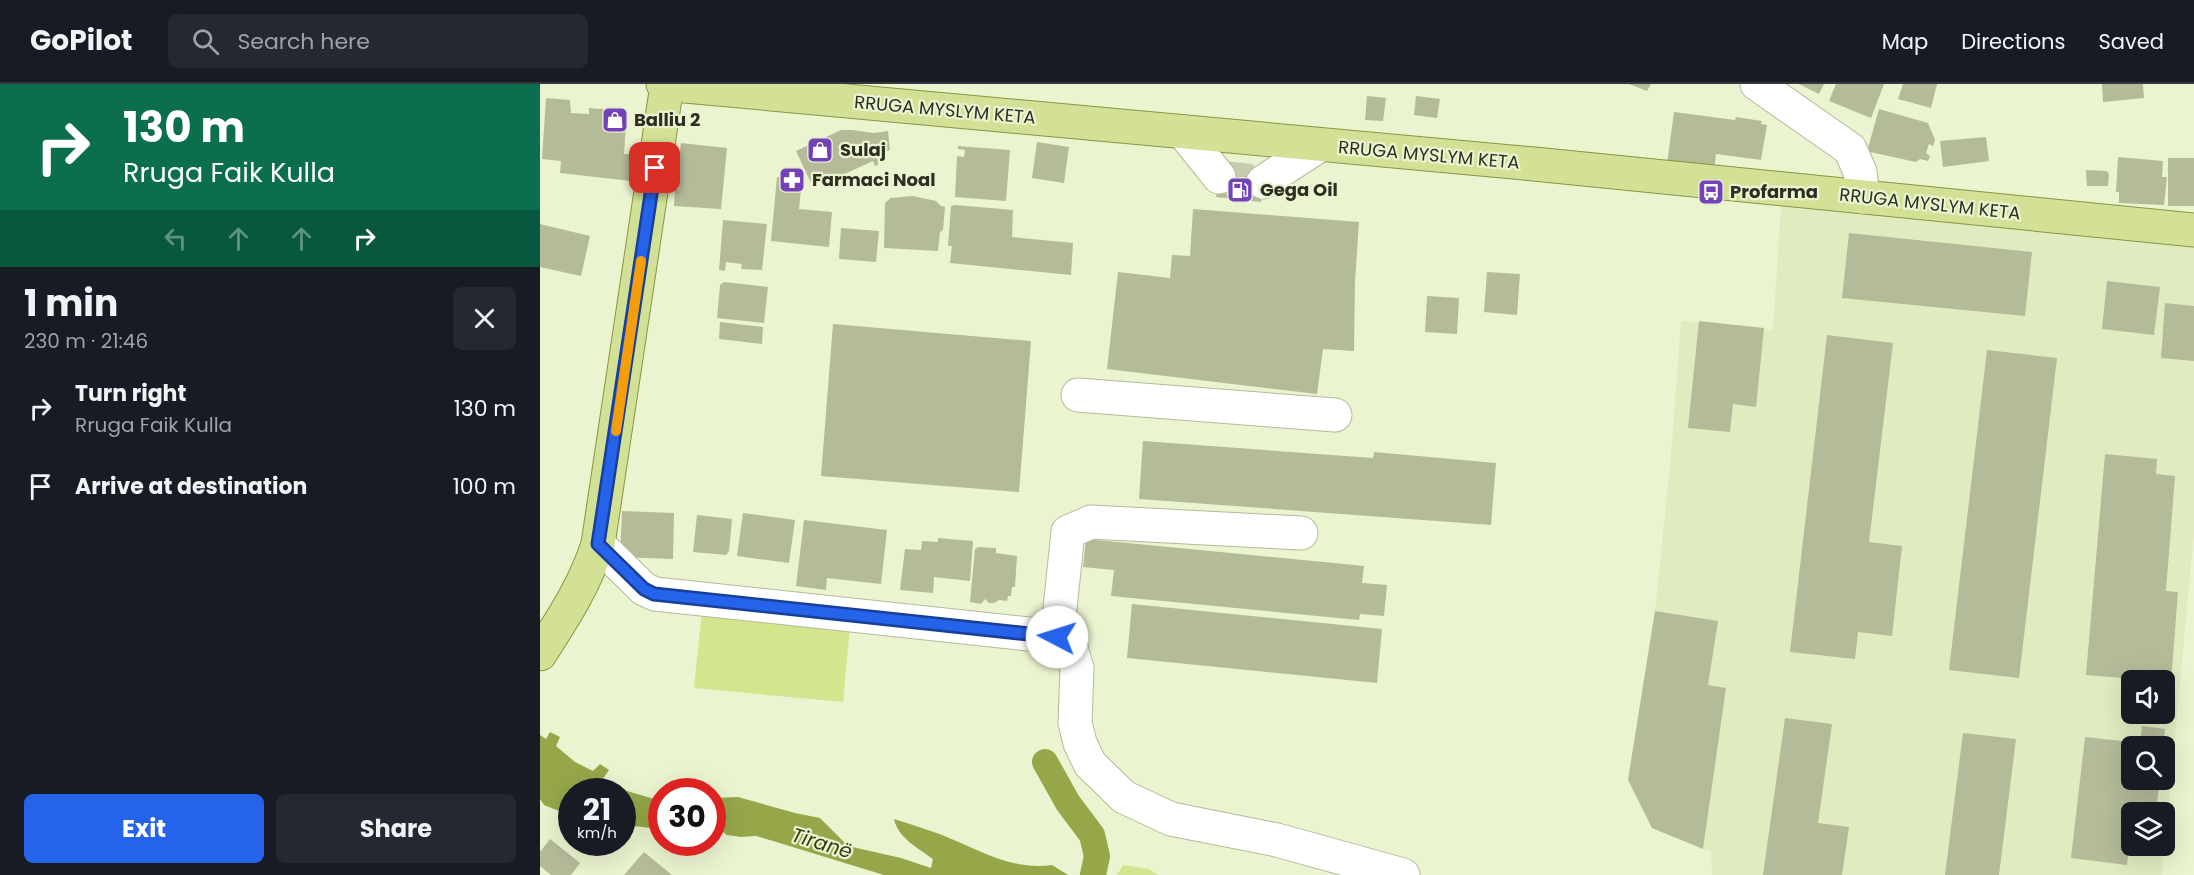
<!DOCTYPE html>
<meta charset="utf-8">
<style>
:root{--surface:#171b24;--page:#242831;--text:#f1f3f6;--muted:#9ea1a6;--line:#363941;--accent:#2563eb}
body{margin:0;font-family:Poppins,sans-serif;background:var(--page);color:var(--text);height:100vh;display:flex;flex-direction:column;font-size:22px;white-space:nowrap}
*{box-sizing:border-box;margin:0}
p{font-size:20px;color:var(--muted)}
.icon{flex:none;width:33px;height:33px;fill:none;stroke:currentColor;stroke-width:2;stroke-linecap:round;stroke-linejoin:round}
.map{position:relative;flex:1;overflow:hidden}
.side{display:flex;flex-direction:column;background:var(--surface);width:540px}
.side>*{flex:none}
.banner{background:#0b6e4f;color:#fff;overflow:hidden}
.fabs{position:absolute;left:1581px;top:586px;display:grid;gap:12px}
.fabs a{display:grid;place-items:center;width:54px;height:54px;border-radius:9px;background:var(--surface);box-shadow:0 6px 24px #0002;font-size:30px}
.speed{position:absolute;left:18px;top:694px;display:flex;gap:12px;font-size:30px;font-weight:700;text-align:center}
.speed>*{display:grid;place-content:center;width:78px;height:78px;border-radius:50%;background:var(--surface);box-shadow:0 6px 24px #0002;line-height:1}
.speed small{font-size:15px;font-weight:400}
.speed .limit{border:9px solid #d22;background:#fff;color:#111}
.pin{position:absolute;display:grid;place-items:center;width:51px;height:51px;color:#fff;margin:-26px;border-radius:12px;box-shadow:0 3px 9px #0006}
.me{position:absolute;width:66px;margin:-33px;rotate:275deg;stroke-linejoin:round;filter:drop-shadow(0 0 4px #0008)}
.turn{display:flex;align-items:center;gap:21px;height:126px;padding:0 24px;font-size:27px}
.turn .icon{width:78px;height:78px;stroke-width:2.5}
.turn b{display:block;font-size:42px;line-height:51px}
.lanes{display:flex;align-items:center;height:57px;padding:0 24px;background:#0003;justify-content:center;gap:30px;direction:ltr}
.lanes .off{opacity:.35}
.round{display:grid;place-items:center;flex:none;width:63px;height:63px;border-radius:9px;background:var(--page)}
.summary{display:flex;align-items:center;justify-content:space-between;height:102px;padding:0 24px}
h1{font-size:36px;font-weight:700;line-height:45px}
.action{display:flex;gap:12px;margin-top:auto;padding:12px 24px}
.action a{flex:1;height:69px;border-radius:9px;background:var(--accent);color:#fff;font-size:24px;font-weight:700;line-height:69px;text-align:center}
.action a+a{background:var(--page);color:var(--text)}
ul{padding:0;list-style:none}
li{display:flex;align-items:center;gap:18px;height:78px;padding:0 24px}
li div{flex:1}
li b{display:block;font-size:22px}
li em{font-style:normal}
header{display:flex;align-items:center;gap:36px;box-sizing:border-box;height:84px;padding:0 30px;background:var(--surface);border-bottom:2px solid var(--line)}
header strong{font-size:28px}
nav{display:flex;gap:33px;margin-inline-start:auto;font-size:21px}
.search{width:420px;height:54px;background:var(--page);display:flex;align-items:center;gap:15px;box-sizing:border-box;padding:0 21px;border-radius:9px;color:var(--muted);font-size:22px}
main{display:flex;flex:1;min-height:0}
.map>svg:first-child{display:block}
.built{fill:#e1ebc0;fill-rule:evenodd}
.green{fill:#d3e68d}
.water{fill:#95a749}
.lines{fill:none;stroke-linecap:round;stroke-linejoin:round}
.canal{stroke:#95a749;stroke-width:26}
.river{stroke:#95a749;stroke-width:45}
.building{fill:#b3bb99}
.minor-tunnel{stroke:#c5cdad;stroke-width:33;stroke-dasharray:33 16;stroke-linecap:butt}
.minor-casing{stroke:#b3bb99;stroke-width:35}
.major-casing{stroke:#869640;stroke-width:35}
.minor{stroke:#fff;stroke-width:33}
.major{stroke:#d3e196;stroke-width:33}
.route-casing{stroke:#184099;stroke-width:15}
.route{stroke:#2563eb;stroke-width:10}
.slow{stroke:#f59e0b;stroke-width:10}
.labels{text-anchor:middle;stroke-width:4.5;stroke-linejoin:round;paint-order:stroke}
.street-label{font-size:18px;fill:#2c2f22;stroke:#ebf4d0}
.poi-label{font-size:18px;font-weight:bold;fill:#2c2f22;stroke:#ebf4d0;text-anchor:start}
.water-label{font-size:20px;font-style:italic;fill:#343c14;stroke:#ebf4d0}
</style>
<header>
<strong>GoPilot</strong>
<div class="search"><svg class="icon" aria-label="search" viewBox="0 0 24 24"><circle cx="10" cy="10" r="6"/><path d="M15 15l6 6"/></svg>Search here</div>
<nav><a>Map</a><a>Directions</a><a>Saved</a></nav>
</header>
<main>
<section class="side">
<div class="banner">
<div class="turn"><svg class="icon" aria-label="right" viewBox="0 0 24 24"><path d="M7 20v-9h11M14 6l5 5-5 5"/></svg><div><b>130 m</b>Rruga Faik Kulla</div></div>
<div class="lanes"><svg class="icon off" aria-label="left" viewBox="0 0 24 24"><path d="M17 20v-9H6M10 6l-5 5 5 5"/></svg><svg class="icon off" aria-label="ahead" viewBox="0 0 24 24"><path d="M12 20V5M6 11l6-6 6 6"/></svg><svg class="icon off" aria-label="ahead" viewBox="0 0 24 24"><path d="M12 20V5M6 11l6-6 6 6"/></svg><svg class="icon" aria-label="right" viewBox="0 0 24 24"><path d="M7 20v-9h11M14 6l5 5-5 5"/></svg></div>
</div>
<div class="summary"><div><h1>1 min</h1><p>230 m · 21:46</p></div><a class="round"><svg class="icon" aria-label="close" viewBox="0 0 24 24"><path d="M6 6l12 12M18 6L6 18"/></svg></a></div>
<ul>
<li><svg class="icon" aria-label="right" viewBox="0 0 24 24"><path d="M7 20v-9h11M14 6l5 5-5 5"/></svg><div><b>Turn right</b><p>Rruga Faik Kulla</p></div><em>130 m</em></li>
<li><svg class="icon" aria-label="arrive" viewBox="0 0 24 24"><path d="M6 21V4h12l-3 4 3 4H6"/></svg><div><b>Arrive at destination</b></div><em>100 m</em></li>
</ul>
<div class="action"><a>Exit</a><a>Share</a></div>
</section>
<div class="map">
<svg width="1654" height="791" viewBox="0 0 1654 791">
<rect width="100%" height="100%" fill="#ebf4d0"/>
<path class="built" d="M1241 121 1654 159V449L1625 760 1624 729H1592V762H1624L1622 791H1172L1171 768 1112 744 1088 696 1116 518 1131 371 1141 237 1233 246ZM1592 597H1624V630H1592ZM1592 663H1624V696H1592Z"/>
<g class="green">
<polygon points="162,527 310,542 303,618 154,604"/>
<polygon points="583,781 609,785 618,791 577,791"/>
</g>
<g class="water">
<polygon points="10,648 20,653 16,662 35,678 53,687 60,680 69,686 60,699 121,717 121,754 116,753 110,744 94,742 85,750 83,749 82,708 32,708 31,740 21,734 24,729 4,721 0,715 0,651 6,655"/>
<path d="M198 713 255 729 280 734 308 762 361 774 391 784 393 775C378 764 358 754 354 735 370 740 386 745 402 751 438 765 471 787 512 781L528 791H344L233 757 216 752 201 753 187 751 179 745 173 744V714Z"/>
</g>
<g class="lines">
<polyline class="canal" points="505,678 528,719 552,751 557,772 553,791"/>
<polyline class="river" points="0,685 38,708"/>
</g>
<g class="building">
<polygon points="1089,0 1111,0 1107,7"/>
<polygon points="1259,0 1284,0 1279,10"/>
<polygon points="1296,0 1344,0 1331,34 1289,17"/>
<polygon points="1363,0 1397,0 1391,24 1358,15"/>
<polygon points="1562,0 1603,0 1604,14 1563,18"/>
<polygon points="827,12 846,14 843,37 825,36"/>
<polygon points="876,12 900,15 897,34 874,31"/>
<polygon points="6,14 30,16 31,29 49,30 49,24 87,27 84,70 105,70 100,98 20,89 21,77 2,75"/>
<polygon points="1339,25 1388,39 1395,56 1393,62 1389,60 1386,69 1390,72 1388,77 1380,75 1376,78 1330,68 1328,64"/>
<polygon points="1134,28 1195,36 1196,33 1222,37 1221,40 1227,41 1221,76 1176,70 1174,87 1127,80"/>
<polygon points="301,46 312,46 334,49 348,47 350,66 337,71 338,81 335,82 333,77 296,94 294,92 272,101 256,67"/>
<polygon points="1446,53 1449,77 1403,83 1400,57"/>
<polygon points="497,58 529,63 524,99 492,94"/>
<polygon points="141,59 187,64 181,125 134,122 135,105 139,105 140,90 137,90"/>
<polygon points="418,62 470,66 466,117 415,113 417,72 424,73 425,66 418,65"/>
<polygon points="1578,73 1623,77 1622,93 1627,93 1624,121 1579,119 1579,108 1576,108"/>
<rect x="1628" y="74" width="26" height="48"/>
<polygon points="680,82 724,88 721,118 676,113"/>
<polygon points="1546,86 1567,87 1569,90 1568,102 1547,102"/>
<polygon points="237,93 262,95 259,125 292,128 289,163 231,157"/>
<polygon points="373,112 396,117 401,122 405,123 403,146 400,148 398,167 344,164 345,119 351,114"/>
<polygon points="415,121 473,126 472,153 533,159 531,191 410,179 412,162 408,162 411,122"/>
<polygon points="653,125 819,138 815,198 814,267 783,265 777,310 567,285 578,188 630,194 632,171 650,172"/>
<polygon points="183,136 227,140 222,186 201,185 202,180 186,178 185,187 179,186"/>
<polygon points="0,140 50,152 41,192 0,183"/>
<polygon points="301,144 339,147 336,178 299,175"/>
<polygon points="1309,149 1492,168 1485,232 1302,214"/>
<polygon points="947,188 980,190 977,231 944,228"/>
<polygon points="1567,197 1620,203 1614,251 1562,245"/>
<polygon points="184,198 228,203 224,239 177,234 180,201"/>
<polygon points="887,212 919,214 917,250 885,248"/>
<polygon points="1625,219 1654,222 1654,277 1621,274"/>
<polygon points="1159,237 1224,244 1216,323 1193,320 1190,348 1148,344"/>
<polygon points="180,238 223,243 222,260 179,255"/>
<polygon points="293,240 491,257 479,408 281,392"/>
<polygon points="1287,251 1353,259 1329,458 1362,462 1352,552 1318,548 1315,575 1250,568"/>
<polygon points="1447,266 1517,274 1479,594 1409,586"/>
<polygon points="603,357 833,374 834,368 956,379 951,441 599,415"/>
<polygon points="1565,370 1617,375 1616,390 1635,392 1626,507 1638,508 1631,598 1546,591"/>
<polygon points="82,427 134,429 133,475 80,473"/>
<polygon points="203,429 255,436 249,479 197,472"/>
<polygon points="157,431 192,435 189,467 186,471 153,468"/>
<polygon points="264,436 347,446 341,500 287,494 286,506 256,502"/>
<polygon points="398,454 433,457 430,497 394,493 393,509 360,506 365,465 381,466 382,457 398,458"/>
<polygon points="546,455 824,482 822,499 847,501 844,532 820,530 819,536 571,512 574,486 543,483"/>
<polygon points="438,463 456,464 456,469 477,472 475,503 472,503 471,512 468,512 467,517 459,516 454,519 449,519 445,515 441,520 430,518 435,465"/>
<polygon points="592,520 842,545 837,599 587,574"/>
<polygon points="1115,527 1178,537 1168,601 1186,604 1163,765 1112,744 1088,696"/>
<polygon points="1245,634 1292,640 1278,739 1309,743 1302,791 1223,791"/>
<polygon points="1602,642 1625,645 1623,663 1592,663 1592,696 1620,696 1616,726 1593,724 1587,781 1531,774 1545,653 1600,659"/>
<polygon points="1423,649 1476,655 1459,791 1405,791"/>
<polygon points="10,755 40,779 31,791 11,791 0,782 0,768"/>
<polygon points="104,768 132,791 84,791"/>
</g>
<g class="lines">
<polyline class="minor-tunnel" points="679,93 723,98"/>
<g class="minor-casing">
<g id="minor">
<polyline points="1217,0 1310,65 1320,88 1323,113"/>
<polyline points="643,48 679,93"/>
<polyline points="723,98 780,61"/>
<polyline points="538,311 795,331"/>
<polyline points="58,460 104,505 115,510 517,553 531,564 537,584 535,639 540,659 550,680 584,713 631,735 737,756 863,791"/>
<polyline points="517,553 528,448 551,438 761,449"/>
</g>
</g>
<g class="major-casing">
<g id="major">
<polyline points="123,0 994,80 1654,146"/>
<path d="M0 570C23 534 45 501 58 460L127 1"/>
</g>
</g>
<use href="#minor" class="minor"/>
<use href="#major" class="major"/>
</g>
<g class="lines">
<g class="route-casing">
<polyline id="route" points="115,84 58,460 104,505 114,510 517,553"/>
</g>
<use href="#route" class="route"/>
<polyline class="slow" points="76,347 101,177"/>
</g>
<defs>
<g id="shop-square" transform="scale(1.35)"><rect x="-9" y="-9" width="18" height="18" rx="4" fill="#7342b9" stroke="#ebf4d0"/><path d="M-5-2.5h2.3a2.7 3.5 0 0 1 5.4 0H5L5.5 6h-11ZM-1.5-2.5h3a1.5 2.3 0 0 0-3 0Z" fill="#fff"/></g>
<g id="pharmacy-square" transform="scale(1.35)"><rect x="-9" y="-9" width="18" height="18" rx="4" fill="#7342b9" stroke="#ebf4d0"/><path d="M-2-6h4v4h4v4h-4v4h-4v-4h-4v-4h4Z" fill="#fff"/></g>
<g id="fuel-square" transform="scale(1.35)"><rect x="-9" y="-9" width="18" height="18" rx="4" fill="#7342b9" stroke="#ebf4d0"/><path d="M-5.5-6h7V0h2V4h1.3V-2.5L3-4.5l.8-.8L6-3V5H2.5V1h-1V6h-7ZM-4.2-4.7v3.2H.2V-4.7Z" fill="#fff"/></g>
<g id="bus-square" transform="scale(1.35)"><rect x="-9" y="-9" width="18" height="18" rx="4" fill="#7342b9" stroke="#ebf4d0"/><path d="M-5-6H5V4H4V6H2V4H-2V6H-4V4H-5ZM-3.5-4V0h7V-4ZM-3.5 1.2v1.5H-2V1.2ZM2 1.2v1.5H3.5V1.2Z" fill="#fff"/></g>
</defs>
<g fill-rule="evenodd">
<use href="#shop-square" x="75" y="36"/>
<use href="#shop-square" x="280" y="66"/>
<use href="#pharmacy-square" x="252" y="96"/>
<use href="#fuel-square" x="700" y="106"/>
<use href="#bus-square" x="1171" y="108"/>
</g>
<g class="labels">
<g class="street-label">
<text transform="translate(405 26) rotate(5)" y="6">RRUGA MYSLYM KETA</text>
<text transform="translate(889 71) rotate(5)" y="6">RRUGA MYSLYM KETA</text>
<text transform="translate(1390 120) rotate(6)" y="6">RRUGA MYSLYM KETA</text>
</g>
<g class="poi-label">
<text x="94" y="42">Balliu 2</text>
<text x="300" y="72">Sulaj</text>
<text x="272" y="102">Farmaci Noal</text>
<text x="720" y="112">Gega Oil</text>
<text x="1190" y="114">Profarma</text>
</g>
<g class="water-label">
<text transform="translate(282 759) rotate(17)" y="7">Tiranë</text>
</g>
</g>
</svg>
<div class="fabs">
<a><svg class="icon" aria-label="sound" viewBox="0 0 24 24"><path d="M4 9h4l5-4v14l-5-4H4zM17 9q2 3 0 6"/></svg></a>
<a><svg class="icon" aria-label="search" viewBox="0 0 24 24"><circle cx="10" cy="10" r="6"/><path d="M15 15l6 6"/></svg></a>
<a><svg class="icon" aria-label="layers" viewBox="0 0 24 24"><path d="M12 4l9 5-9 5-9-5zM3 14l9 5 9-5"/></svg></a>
</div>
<div class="speed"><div>21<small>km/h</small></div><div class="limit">30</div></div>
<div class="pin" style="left:115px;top:84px;background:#d93025"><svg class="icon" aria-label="arrive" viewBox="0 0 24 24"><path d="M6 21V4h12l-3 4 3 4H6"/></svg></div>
<svg class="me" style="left:517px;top:553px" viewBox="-20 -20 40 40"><circle r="19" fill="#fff"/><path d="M0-13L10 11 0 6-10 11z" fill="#2563eb"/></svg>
</div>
</main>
